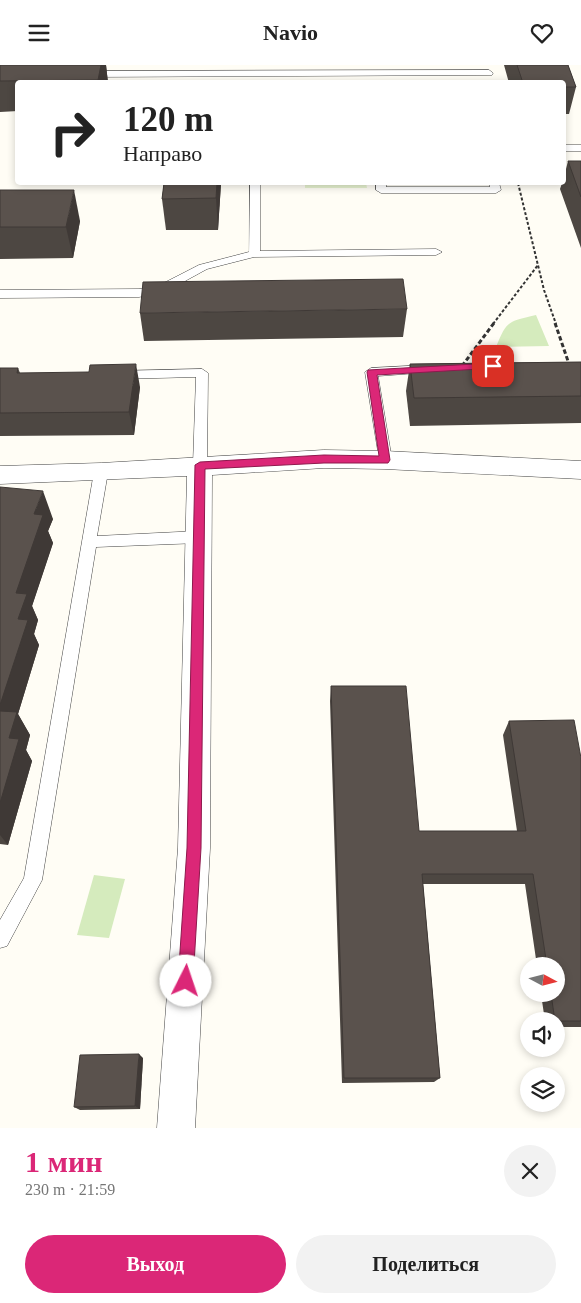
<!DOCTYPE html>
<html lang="ru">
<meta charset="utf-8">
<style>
:root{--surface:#fff;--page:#f2f2f2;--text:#222;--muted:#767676;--accent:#db2777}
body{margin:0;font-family:Georgia,serif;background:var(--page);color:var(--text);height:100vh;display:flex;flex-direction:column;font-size:19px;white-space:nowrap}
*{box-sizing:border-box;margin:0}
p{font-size:16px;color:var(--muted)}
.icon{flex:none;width:28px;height:28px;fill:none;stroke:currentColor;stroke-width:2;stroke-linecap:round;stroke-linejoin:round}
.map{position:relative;height:1063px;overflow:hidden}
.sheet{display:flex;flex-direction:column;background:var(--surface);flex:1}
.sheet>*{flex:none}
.guide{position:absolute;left:15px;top:15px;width:551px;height:105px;border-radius:5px;box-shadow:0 2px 8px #0003;background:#fff;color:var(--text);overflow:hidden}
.needle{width:32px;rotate:97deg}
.fabs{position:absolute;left:520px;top:892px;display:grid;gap:10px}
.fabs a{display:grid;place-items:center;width:45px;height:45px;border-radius:50%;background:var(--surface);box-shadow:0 2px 8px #0003;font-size:25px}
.pin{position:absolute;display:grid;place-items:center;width:42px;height:42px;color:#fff;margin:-21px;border-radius:10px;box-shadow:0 2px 8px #0006}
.me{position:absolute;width:55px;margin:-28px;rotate:4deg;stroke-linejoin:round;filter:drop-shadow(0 0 4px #0008)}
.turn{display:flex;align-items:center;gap:18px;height:105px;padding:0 25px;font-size:22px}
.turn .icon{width:65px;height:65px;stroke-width:2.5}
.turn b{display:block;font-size:35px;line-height:42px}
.round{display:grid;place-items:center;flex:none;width:52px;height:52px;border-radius:26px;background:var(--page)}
.head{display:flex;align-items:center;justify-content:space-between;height:85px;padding:0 25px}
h1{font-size:30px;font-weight:600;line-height:38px;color:var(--accent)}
.cta{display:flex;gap:10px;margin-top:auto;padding:10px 25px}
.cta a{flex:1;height:58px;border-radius:30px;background:var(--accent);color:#fff;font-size:20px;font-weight:600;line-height:58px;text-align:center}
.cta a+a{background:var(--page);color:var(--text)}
header{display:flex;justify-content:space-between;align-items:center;height:65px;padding:0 25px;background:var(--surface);font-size:22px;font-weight:600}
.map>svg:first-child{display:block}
.green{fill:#d5ebbd}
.pitch{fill:#e6f2cf}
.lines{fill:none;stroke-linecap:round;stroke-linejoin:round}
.service-casing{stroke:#444;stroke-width:1}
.minor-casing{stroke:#444;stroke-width:1}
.path-far1{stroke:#333;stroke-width:2;stroke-dasharray:3 2;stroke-linecap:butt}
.path{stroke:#333;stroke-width:3;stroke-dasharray:4.5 2.5;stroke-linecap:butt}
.service{fill:#fff;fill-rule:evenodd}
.minor{fill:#fff;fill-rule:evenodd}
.wall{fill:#4d4742}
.shaded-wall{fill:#3f3936}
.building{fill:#5a524d;stroke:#3f3936}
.route{fill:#db2777;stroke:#8e194d}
</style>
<header><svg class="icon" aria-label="menu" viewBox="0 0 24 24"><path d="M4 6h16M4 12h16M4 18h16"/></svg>Navio<svg class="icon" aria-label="heart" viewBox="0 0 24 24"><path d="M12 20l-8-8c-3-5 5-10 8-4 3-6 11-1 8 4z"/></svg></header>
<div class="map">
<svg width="581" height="1063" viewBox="0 0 581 1063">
<rect width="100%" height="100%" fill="#fffdf5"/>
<g class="green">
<path d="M536 250 549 281 496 282C507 255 508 257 536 250Z"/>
<polygon points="94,810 125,814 109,873 77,870"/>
</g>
<polygon class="pitch" points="305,118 366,118 367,123 305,123"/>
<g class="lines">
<g class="service-casing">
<g id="service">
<polygon points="489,5 493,8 492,10 86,12 81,9 86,6"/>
<rect x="564" y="80" width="17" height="6"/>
<polygon points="250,118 260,118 260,186 436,184 442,187 436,190 254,192 207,204 165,227 139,232 0,233 0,225 139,224 158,221 199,200 249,187"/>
<polygon points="376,118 386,118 386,122 490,122 489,118 499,118 501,125 496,128 381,128 376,125"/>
<polygon points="427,300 431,301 433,304 431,307 378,311 392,395 390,399 380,399 365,307 371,303"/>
<polygon points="202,304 208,308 207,400 205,404 195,404 193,400 196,312 118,314 112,310 118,306"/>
<polygon points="101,402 106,403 108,407 97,471 199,466 204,468 206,472 204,476 199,478 96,482 42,815 7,881 0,883 0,855 24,813 94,407 96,403"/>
</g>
</g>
<g class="minor-casing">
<polygon id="minor" points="324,385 385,386 581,396 581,414 385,404 324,403 212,410 210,783 195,1063 157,1063 178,783 187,411 0,419 0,401 101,398"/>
</g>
<g class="path-far1">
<polyline points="518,118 544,225 556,259"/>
<polyline points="493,259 538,200"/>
</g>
<g class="path">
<polyline points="555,258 569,299"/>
<polyline points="462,301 494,258"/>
</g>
<use href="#service" class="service"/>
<use href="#minor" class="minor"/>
</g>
<g class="wall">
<polygon points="0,0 106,0 108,18 18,18 18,46 0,47"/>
<polygon points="504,0 568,0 576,22 569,49 564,49 564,18 509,18"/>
<polygon points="568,96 581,96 581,183 560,124 562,118 564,118 564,112"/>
<polygon points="164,118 221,118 218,165 166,165 162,134"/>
<polygon points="392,118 488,118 487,119 393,120"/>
<polygon points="0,125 80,156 73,193 0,194"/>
<polygon points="407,244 403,272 144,276 140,248"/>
<polygon points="581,297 581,358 410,361 406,326 410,299"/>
<polygon points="0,303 18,303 20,308 140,322 134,370 0,371"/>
<polygon points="0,422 53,454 48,466 53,478 32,541 38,555 34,569 39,580 18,649 30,670 26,685 32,696 8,780 0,779"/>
<polygon points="331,621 419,766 517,766 503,670 509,656 581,693 581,962 556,962 556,956 545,956 541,929 556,929 556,901 537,901 525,819 423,819 440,1013 434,1017 342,1018 330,636"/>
<polygon points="143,993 140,1044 80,1045 74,1042"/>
</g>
<g class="shaded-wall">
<polygon points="101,0 106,0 108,18 98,18 98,15"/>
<polygon points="217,118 221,118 218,165 216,133"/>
<polygon points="74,125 80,156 73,193 66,162"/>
<polygon points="136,299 140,322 134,370 129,347"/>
<polygon points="43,426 53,454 48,466 53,478 32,541 38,555 34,569 39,580 18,649 30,670 26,685 32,696 8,780 0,770 0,738 9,673 0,648 0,640 18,554 16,528 34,449"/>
<polygon points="139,989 143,993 140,1044 135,1041"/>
</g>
<g class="building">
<polygon points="0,0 101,0 98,15 0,16"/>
<polygon points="517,0 568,0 576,22 564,22 564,18 523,18"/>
<polygon points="568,96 581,96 581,132"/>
<polygon points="164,118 217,118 216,133 162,134"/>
<polygon points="0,125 74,125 66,162 0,162"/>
<polygon points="403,214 407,244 140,248 143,217"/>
<polygon points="581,297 581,331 414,333 410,299"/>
<polygon points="136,299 129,347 0,348 0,303 18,303 17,308 89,307 90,300"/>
<polygon points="0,422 43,426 34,449 43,450 16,528 27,529 18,554 28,555 0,640"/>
<polygon points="331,621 406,621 419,766 526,766 509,656 574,655 581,693 581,956 555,956 551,929 556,929 556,901 547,901 533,809 422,809 440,1013 344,1013"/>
<polygon points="0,646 17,647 9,673 19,674 0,738"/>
<polygon points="139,989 135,1041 74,1042 80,990"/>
</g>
<polygon class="route" points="493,298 498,301 497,303 377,310 390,395 388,398 324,398 205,404 201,783 193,916 191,921 186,924 180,921 178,916 187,783 195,400 200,397 324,390 379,391 367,307 368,305"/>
</svg>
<div class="fabs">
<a><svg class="needle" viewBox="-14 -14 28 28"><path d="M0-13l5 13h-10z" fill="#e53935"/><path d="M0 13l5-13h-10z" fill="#767676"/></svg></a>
<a><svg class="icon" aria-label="sound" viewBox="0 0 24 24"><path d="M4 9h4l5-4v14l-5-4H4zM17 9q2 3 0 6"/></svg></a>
<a><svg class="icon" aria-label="layers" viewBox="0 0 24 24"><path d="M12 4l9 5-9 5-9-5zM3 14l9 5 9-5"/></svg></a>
</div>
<div class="pin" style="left:493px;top:301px;background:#d93025"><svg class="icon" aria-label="arrive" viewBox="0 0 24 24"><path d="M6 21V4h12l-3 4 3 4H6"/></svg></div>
<svg class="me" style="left:186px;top:916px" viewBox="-20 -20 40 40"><circle r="19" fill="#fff"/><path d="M0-13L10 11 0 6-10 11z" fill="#db2777"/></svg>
<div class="guide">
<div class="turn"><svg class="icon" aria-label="right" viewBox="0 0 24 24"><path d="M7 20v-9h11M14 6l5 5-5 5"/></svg><div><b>120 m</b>Направо</div></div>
</div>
</div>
<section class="sheet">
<div class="head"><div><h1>1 мин</h1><p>230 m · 21:59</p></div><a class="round"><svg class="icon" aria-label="close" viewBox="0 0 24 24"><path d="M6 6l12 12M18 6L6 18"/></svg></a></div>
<div class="cta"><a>Выход</a><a>Поделиться</a></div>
</section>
